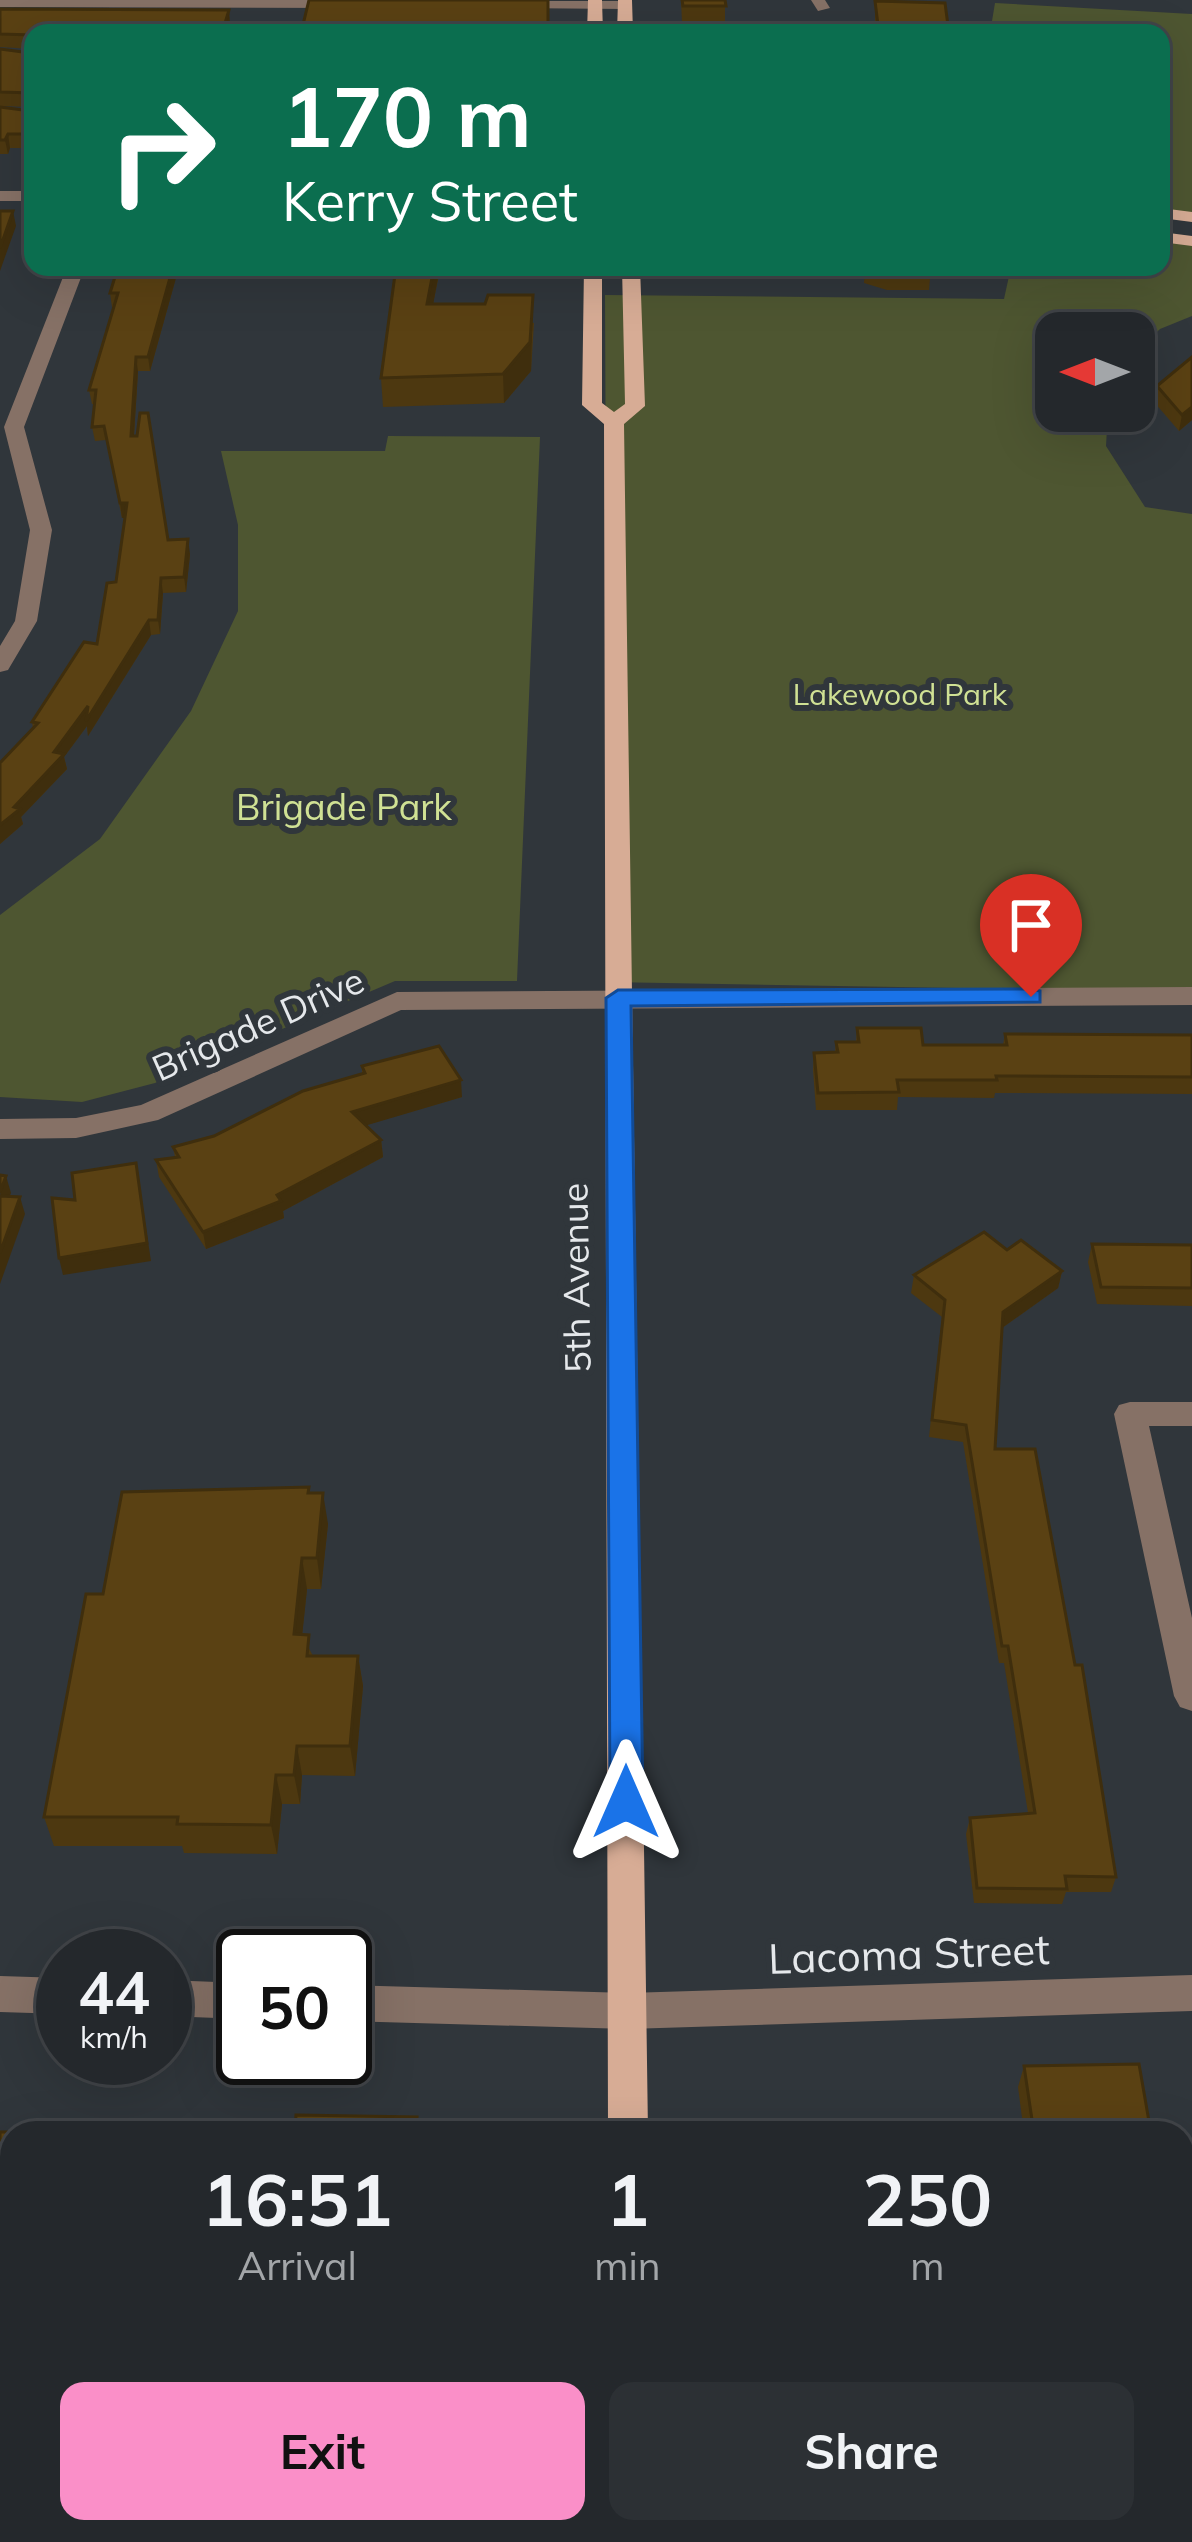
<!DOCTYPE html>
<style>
:root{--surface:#24282c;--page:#2c3034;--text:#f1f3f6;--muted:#a3a6a9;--line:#414448;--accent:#fa8fc8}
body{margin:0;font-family:Mulish,sans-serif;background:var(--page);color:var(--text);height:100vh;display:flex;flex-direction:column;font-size:45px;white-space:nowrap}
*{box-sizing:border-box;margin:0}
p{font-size:39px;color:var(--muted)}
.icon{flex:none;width:66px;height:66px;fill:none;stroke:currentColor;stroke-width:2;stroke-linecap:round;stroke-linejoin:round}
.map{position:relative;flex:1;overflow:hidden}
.sheet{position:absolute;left:0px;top:2121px;width:1194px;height:423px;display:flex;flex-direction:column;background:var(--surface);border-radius:36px 36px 0 0;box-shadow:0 12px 48px #0002,0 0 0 3px var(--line)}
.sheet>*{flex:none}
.guide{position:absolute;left:24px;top:24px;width:1146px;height:252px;border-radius:24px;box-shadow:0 12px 48px #0002,0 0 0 3px var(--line);background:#0b6e4f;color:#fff;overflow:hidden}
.needle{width:78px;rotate:270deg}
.buttons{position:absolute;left:1035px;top:312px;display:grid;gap:24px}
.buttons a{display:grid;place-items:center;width:120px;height:120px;border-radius:24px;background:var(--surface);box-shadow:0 12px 48px #0002,0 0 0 3px var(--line);font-size:60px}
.speed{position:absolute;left:36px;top:1929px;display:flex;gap:24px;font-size:60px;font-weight:700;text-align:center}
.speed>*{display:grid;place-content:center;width:156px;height:156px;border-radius:50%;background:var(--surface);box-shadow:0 12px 48px #0002,0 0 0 3px var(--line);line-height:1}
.speed small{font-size:30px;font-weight:400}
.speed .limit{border:6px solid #111;border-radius:18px;background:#fff;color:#111}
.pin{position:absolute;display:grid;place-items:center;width:102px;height:102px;color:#fff;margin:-123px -51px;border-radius:50% 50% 50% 0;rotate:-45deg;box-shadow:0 0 12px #0007}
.pin .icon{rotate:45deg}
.me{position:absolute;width:132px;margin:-66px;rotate:0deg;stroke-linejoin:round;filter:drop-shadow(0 0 9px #0008)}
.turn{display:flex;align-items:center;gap:42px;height:252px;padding:0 60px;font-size:54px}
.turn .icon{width:156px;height:156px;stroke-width:2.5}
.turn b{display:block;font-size:84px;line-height:102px}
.eta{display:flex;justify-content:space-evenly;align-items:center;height:204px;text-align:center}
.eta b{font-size:72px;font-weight:700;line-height:84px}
.button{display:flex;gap:24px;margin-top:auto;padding:24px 60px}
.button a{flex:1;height:138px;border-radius:24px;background:var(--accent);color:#111;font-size:48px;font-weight:700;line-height:138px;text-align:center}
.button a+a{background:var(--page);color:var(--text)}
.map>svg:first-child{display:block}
.green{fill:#4e5631}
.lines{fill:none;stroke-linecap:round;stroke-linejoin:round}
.minor{fill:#867166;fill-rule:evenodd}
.major{fill:#d7ac95;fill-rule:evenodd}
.wall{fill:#4d3810}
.shaded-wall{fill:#3f2e0d}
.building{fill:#5a4113;stroke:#3f2e0d;stroke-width:3}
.route{fill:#1a73e8;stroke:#114b97;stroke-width:3}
.labels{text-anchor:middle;stroke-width:12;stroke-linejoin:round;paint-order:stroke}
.far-park-label{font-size:30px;fill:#d0e194;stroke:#30363b}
.park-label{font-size:36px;fill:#d0e194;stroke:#30363b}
.street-label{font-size:36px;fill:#e5e8eb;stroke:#30363b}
.near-street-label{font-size:42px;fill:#e5e8eb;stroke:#30363b}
</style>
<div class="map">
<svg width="1192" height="2542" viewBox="0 0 1192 2542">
<rect width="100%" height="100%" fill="#30363b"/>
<g class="green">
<polygon points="995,3 1192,14 1192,213 1161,209 1161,33 990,33"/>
<polygon points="1161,235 1192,239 1192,316 1160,329 1134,354 1134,333 1056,333 1056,411 1108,411 1106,446 1145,507 1192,514 1192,992 608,982 605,295 1004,299 1011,267 1161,267"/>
<polygon points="388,436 540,437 517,981 395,981 155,1083 82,1102 0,1097 0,915 100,839 191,711 238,611 238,525 221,451 385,451"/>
</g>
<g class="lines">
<g class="minor">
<polygon points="0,0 350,0 355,4 348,8 0,7"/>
<polygon points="811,0 825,0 830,8 818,11"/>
<polygon points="505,1 625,1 632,5 625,9 510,8"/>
<rect x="0" y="191" width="33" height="10"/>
<polygon points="67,267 85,267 24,427 52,530 37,621 8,670 0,672 0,646 15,621 30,530 4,427"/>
<polygon points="1192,987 1192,1005 401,1010 158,1120 76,1138 0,1139 0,1119 76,1118 141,1105 397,992"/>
<polygon points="1130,1402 1192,1402 1192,1426 1149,1426 1192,1618 1192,1711 1180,1707 1174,1696 1114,1414 1119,1405"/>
<polygon points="1192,1975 1192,2011 628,2029 345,2021 345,1985 628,1993"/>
<polygon points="0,1976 63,1978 63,2014 0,2012"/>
<polygon points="165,1980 243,1983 243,2019 165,2016"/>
</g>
<g class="major">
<polygon points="588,0 602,0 603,33 587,33"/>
<polygon points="618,0 632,0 633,33 617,33"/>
<polygon points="1161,208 1192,212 1192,222 1161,218"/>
<polygon points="1161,232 1192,236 1192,246 1161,242"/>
<polygon points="584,267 602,267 602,403 614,412 625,404 622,267 640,267 645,406 624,424 648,2133 608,2133 604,424 582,405"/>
<rect x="605" y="2532" width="46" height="10"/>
</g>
</g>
<g class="wall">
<polygon points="681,0 725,0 725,23 682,23"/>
<polygon points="875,1 949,33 875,33"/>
<polygon points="0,9 230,23 33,33 33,148 10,148 8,154 0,154 0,107 31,111 31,107 0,106 0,49 31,53 32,49 0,47"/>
<polygon points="179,267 150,371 138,371 134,436 168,540 190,554 186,592 163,593 160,634 151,635 88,736 87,726 64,757 67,769 21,817 23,824 0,844 33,728 32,722 97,644 116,582 125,517 122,518 106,440 95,441 92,427 94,404 92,404 89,390 114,307 112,307 110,293"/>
<polygon points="396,267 493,267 492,270 440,270 433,304 534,323 531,371 504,403 383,407 381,378"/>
<polygon points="865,267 931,267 929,290 887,290 864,283"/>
<polygon points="1157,386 1192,420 1179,431 1154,402"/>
<polygon points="857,1028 923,1045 1003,1045 1005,1034 1192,1035 1192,1094 995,1093 994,1098 898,1097 897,1110 816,1110 813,1070 814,1053 835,1052 836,1042 856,1042"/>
<polygon points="362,1066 462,1097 366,1125 381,1140 383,1157 283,1211 284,1218 206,1249 159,1177 156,1160 175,1157 173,1147 214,1136 362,1074"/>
<polygon points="1092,1244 1192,1245 1192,1306 1097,1304 1088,1262"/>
<polygon points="1007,1250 1062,1271 1058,1288 1002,1328 995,1449 1075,1665 1116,1877 1111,1892 1066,1892 1062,1904 974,1903 966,1834 970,1818 1028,1813 1004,1663 999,1663 963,1442 929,1437 942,1317 911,1293 914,1275"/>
<polygon points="309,1487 309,1493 328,1524 321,1589 307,1589 302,1635 313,1656 358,1656 363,1686 355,1776 302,1775 300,1804 282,1804 277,1854 184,1853 182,1846 54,1846 44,1817 103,1594"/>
<polygon points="1024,2066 1151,2133 1024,2133 1018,2087"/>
<polygon points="0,2132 419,2133 12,2133 12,2214 0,2214"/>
<polygon points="1074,2532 1182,2532 1192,2542 1075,2542"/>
</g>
<g class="shaded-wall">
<polygon points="229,10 230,23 227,33 222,33"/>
<polygon points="8,134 10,148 8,154 5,140"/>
<polygon points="13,211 16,226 0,271 0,248"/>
<polygon points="173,267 179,267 150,371 148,357"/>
<polygon points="434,267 440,267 428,332 427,304"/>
<polygon points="533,295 531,371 504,403 503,374"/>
<polygon points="136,357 138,371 133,450 131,436"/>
<polygon points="1192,407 1192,420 1179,431 1182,415"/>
<polygon points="120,503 127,503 130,517 122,518"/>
<polygon points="188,539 190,554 186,592 184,577"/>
<polygon points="161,578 163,593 160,634 158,620"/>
<polygon points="149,620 151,635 88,736 87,726 64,757 67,769 21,817 23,824 0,844 0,825"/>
<polygon points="461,1080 462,1097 354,1129 352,1112"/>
<polygon points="381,1140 383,1157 283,1211 284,1218 206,1249 203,1232 277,1195"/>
<polygon points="136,1163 151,1261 63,1275 59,1258"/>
<polygon points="6,1176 11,1193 3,1213 0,1192"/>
<polygon points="20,1197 25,1214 0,1284 0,1253"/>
<polygon points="1062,1271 1058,1288 999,1330 1003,1312"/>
<polygon points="323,1493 328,1524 321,1589 317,1558"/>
<polygon points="302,1558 307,1589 299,1665 294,1634"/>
<polygon points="358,1656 363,1686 355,1776 350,1746"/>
<polygon points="297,1746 302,1775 300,1804 294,1775"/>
<polygon points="276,1775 282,1804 277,1854 271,1825"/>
<polygon points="54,2532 63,2532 61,2542 53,2542"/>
</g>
<g class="building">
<polygon points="309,0 548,0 548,33 301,33"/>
<polygon points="682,0 725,0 726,6 683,6"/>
<polygon points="875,1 945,3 949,33 879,33"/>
<polygon points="0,9 229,10 222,33 33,33 33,35 0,34"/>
<polygon points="33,41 33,93 0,92 0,49 31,53"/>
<polygon points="33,98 33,134 8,134 5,140 0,140 0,107 31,111"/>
<polygon points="0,211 13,211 0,248"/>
<polygon points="118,267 173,267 148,357 136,357 131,436 137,436 140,413 148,413 168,540 188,539 184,577 161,578 158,620 149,620 86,721 88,706 54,752 64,754 14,807 20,809 0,825 0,763 38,723 32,722 84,642 97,644 107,583 116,582 127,503 120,503 104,426 92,427 96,390 89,390 118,293 110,293"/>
<polygon points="396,267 434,267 427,304 485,304 488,295 533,295 530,342 503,374 381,378"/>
<polygon points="1192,357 1192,407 1182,415 1157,386"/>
<polygon points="857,1028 921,1028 923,1045 1007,1045 1005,1034 1192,1035 1192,1077 996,1076 997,1080 897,1080 899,1092 818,1093 814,1053 838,1052 836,1042 859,1042"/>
<polygon points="439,1046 461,1080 352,1112 381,1140 277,1195 281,1201 203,1232 156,1160 179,1157 173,1147 214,1136 303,1091 365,1073 362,1066"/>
<polygon points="136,1163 147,1243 59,1258 52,1198 75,1200 72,1173"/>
<polygon points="0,1175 6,1176 0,1192"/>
<polygon points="0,1196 20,1197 0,1253"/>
<polygon points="984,1232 1007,1250 1021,1240 1062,1271 1003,1312 995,1449 1035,1449 1075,1665 1082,1665 1116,1877 1065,1876 1067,1889 977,1888 970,1818 1035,1813 1008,1646 1002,1646 966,1425 932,1420 945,1300 914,1275"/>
<polygon points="1092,1244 1192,1245 1192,1288 1101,1287"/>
<polygon points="309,1487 308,1493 323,1493 317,1558 302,1558 294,1634 309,1635 307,1656 358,1656 350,1746 297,1746 294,1775 276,1775 271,1825 177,1824 178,1817 44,1817 86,1594 103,1594 122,1492"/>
<polygon points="1139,2064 1151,2133 1034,2133 1024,2066"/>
<polygon points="296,2115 417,2117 416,2133 12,2133 12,2200 0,2200 0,2132 295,2130"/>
<polygon points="1182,2418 1192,2486 1192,2542 1086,2542 1084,2532 1182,2532"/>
<polygon points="0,2501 12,2501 12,2532 54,2532 53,2542 0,2542"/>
</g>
<polygon class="route" points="1031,989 1040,991 1040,1002 631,1006 643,1802 638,1812 626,1816 614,1812 610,1802 606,998 618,990"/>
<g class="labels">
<g class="far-park-label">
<text x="900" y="705">Lakewood Park</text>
</g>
<g class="park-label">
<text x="344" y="820">Brigade Park</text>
</g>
<g class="street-label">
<text transform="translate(258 1024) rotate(-24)" y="13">Brigade Drive</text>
<text transform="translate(576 1278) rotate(-91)" y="13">5th Avenue</text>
</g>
<g class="near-street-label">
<text transform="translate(909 1954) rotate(-2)" y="15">Lacoma Street</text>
</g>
</g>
</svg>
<div class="buttons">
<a><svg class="needle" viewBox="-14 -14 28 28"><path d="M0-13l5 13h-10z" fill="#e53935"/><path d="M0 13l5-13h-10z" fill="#a3a6a9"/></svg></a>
</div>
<div class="speed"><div>44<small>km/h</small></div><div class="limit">50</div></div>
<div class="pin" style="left:1031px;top:997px;background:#d93025"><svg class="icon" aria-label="arrive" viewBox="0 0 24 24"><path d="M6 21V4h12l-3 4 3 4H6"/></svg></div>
<svg class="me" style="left:626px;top:1802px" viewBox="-20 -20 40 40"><path d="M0-17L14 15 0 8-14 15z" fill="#1a73e8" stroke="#fff" stroke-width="4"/></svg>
<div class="guide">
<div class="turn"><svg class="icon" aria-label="right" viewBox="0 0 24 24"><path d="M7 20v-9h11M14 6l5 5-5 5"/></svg><div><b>170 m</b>Kerry Street</div></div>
</div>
<section class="sheet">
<div class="eta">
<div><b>16:51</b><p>Arrival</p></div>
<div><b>1</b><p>min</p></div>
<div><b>250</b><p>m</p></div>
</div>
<div class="button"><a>Exit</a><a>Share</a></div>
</section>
</div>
